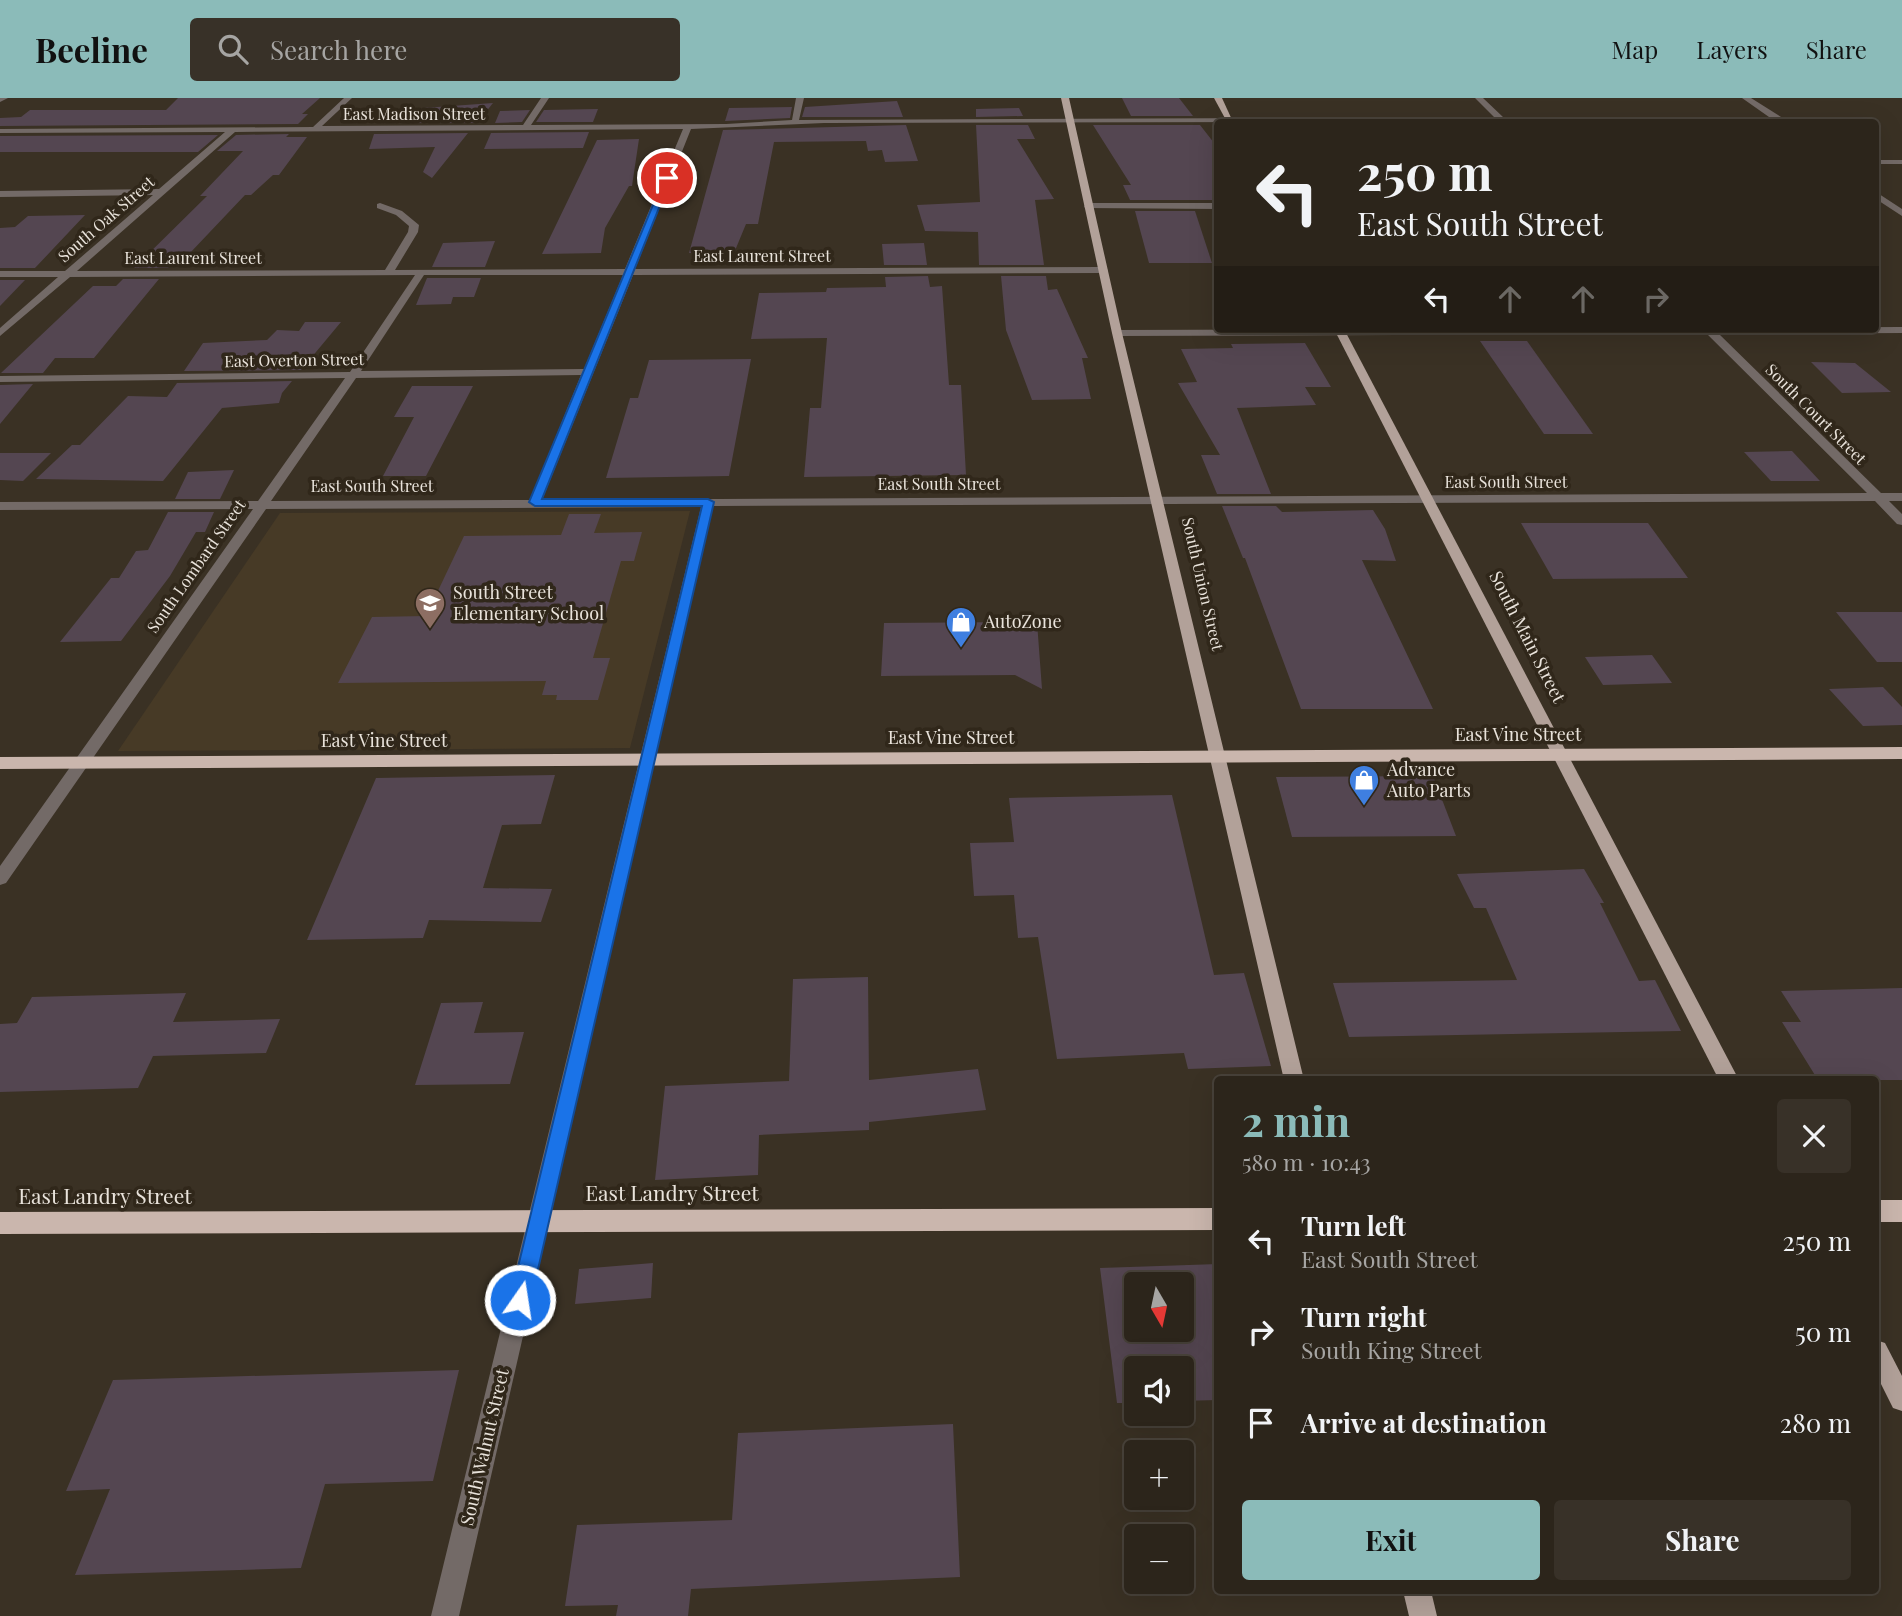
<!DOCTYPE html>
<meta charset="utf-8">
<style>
:root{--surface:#2c251b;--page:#383128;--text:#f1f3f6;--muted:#a6a5a3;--line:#48423a;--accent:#8bbbb9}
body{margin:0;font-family:"Playfair Display",serif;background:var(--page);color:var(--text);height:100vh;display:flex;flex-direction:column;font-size:26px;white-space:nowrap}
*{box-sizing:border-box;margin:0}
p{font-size:23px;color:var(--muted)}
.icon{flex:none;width:38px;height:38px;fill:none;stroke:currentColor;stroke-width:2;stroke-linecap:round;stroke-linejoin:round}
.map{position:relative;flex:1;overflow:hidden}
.panel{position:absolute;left:1214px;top:978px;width:665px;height:518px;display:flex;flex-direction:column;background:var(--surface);border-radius:7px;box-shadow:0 7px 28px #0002,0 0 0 2px var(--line)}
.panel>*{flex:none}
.guide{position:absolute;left:1214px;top:21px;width:665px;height:214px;border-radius:7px;box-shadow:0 7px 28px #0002,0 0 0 2px var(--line);background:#2c251b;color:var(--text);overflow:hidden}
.needle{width:46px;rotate:171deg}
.tools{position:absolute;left:1124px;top:1174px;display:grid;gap:14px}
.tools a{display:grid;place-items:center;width:70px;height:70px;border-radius:7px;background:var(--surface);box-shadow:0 7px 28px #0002,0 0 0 2px var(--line);font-size:35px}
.pin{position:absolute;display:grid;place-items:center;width:60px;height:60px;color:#fff;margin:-30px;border:4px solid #fff;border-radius:50%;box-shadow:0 2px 7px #0007}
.me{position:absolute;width:77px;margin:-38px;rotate:13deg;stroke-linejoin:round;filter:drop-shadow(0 0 5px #0008)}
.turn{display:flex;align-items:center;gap:24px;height:147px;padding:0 28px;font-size:32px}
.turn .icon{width:91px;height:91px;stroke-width:2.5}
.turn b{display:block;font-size:49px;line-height:60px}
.lanes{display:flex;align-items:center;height:66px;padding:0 28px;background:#0003;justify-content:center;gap:35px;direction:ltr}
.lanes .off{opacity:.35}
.round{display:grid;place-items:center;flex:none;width:74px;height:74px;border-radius:7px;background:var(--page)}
.summary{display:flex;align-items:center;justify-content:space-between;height:119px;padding:0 28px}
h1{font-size:42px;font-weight:700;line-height:52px;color:var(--accent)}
.button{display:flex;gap:14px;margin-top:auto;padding:14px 28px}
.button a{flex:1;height:80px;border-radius:7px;background:var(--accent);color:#111;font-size:28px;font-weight:700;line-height:80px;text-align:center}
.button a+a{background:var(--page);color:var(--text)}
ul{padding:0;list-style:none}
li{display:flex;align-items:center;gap:21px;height:91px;padding:0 28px}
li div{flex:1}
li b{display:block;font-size:26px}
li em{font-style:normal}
header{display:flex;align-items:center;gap:42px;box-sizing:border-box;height:98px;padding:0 35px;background:var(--accent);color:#111}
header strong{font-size:33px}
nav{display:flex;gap:38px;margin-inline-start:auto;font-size:24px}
.search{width:490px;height:63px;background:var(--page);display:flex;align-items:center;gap:18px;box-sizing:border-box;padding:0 24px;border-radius:7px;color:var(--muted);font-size:26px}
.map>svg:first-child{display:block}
.built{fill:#473a26}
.building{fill:#544651;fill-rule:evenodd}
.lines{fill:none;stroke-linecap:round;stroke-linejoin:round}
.street{fill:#736a67;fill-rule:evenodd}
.primary{fill:#b2a199;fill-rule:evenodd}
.highway{fill:#cab6ad;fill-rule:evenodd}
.route{fill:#1a73e8;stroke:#114b97;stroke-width:2}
.labels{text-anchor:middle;stroke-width:7;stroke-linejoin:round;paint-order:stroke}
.far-street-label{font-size:16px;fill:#e9e3db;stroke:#30271a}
.poi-label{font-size:18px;fill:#e9e3db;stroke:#30271a;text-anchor:start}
.street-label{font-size:18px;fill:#e9e3db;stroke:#30271a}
.near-street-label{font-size:21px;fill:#e9e3db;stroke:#30271a}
</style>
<header>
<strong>Beeline</strong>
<div class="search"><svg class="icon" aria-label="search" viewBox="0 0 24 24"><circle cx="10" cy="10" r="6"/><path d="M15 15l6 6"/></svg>Search here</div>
<nav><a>Map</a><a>Layers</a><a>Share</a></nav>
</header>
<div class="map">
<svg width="1902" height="1518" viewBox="0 0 1902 1518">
<rect width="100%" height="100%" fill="#3a3124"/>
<polygon class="built" points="690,413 630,650 118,653 280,415"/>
<g class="building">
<polygon points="178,0 320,0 302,16 308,16 298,26 0,28 0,20 21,19 30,12 166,12"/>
<polygon points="1122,0 1179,0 1193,18 1131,18"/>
<polygon points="897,3 903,19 802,19 805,9"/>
<polygon points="493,5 477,25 377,25 381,13"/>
<polygon points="792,9 790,20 725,23 729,10"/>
<polygon points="1019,10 1023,18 976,19 976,11"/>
<polygon points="598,11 593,24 536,24 544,12"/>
<polygon points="530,12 522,24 495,25 500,13"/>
<polygon points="906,27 918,63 885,64 882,52 868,53 866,43 774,44 758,126 746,126 734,155 689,155 723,32"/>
<polygon points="976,27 1028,27 1035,41 1017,41 1054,101 1035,102 1044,167 979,167 978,134 925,133 917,107 980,104"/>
<polygon points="1093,27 1200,27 1218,50 1218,102 1130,102 1123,87 1131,87"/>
<polygon points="589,34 583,50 484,51 491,35"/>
<polygon points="468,35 432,80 423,74 435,49 369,51 374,36"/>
<polygon points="289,36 286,39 307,39 279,77 273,77 251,97 245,97 190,155 181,155 168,170 134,170 207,98 200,98 243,53 217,53 236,37"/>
<polygon points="218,37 198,54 0,54 0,38"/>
<polygon points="639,41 632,88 629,88 605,130 601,155 542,156 597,42"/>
<polygon points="1135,113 1195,113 1212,165 1149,165"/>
<polygon points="85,117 35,170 0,170 0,130 15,129 28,118"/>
<polygon points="495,143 485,169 432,169 443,145"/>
<polygon points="924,145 927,167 884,167 882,146"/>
<polygon points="928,178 930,189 942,188 949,287 961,287 966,377 804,379 810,310 821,310 827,240 751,241 759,195 826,194 827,190 886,189 885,179"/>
<polygon points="1001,178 1046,178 1048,192 1057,191 1088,260 1082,260 1091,301 1032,302 1006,232"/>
<polygon points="427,180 481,180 474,199 453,199 451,206 416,207"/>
<polygon points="123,181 159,181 94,260 55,260 43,275 1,275 93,188 116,188"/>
<polygon points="0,182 25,182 0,208"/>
<polygon points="305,224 341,224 301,272 184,273 203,245 267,242 277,232 299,233"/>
<polygon points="1480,243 1527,243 1593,336 1544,336"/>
<polygon points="1305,245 1331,289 1305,289 1316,307 1237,310 1271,396 1217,396 1201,357 1220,357 1178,285 1197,284 1181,251 1233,250 1231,246"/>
<polygon points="751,261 729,378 606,380 630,300 638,300 649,262"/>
<polygon points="1811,264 1855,265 1891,294 1842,295"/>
<polygon points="292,283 282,295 279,305 222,310 163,383 36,381 72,347 80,347 128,298 167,299 177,285"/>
<polygon points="33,286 0,326 0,287"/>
<polygon points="412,288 473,288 426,378 383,378 414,319 394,319"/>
<polygon points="1792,353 1820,383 1771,383 1744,354"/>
<polygon points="0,355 51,355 23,383 0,382"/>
<polygon points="234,372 220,401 175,401 188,374"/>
<polygon points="1222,408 1276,408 1282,414 1373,412 1385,431 1396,463 1362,462 1433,611 1301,611 1245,460 1243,460"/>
<polygon points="168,414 214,414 205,434 196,434 170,478 121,543 60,544 111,480 119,480 136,453 148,452"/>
<polygon points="569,416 601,416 594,435 642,434 634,463 621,463 593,560 610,560 598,602 556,602 557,597 542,597 546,583 338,585 372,519 426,518 464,438 561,437"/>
<polygon points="1521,425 1648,425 1688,480 1553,481"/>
<polygon points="1836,514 1902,514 1902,564 1877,564"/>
<polygon points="1037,524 1042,591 1015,577 881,578 884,525"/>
<polygon points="1652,557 1672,585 1603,587 1585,559"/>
<polygon points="1883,589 1902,609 1902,627 1863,628 1829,591"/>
<polygon points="555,677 541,726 502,727 483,790 552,791 541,824 429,822 423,840 307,842 376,680"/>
<polygon points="1433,678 1456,738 1292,739 1276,679"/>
<polygon points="1172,697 1214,877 1244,875 1271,968 1188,971 1184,955 1057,961 1038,839 1018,840 1014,797 974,798 970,745 1014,744 1009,700"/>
<polygon points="1584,771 1604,805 1600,805 1639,883 1655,882 1681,933 1349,939 1333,885 1517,882 1486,810 1474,810 1457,776"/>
<polygon points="868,879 869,982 978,971 986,1012 869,1024 869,1032 759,1037 758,1077 655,1082 665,988 789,983 793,881"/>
<polygon points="1902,890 1902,982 1818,982 1782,924 1801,924 1781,893"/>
<polygon points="186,895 173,924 280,921 266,955 153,958 138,990 0,994 0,926 17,925 32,899"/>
<polygon points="483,904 474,935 524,934 510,986 415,987 441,905"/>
<polygon points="653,1165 651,1200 575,1206 579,1171"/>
<path d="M1218 1166V1302L1181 1303V1270H1136V1305H1117L1100 1170ZM1136 1186H1181V1232H1136Z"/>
<polygon points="459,1272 433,1383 325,1386 301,1470 75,1477 110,1391 66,1393 113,1282"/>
<polygon points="953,1326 960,1479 691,1491 688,1518 616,1518 618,1507 565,1508 577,1427 732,1422 738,1335"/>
</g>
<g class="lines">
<g class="street">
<polygon points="0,0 8,0 0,4"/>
<path d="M344 0H352L322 28 523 27 541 0H549L531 27 726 26 792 22 796 0H804L799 22 1494 19 1475 0H1483L1503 19H1769L1742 0H1751L1781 19V23L824 25 691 31 635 171 1103 169 1108 172 1103 175 633 177 542 402 1867 395 1707 236 1117 238 1112 235 1117 232 1902 229V235L1719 236 1881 395H1902V403H1889L1902 416V427L1897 426 1875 403 713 408 459 1518H431L701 409 266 411 6 785 0 787V768L253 411 0 412V404L258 403 345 280 0 284V278L350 274 415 177 70 179 0 238V230L58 179H0V173H65L153 97 0 99V93L159 91 225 34 0 35V31L313 29ZM683 31 625 171 395 172 418 134 419 127 402 113 380 105 377 106V110L396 117 409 128 408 134 385 172 77 173 235 34ZM424 177H623L584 271 361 273ZM581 277 530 402 271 403 356 280Z"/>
<rect x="1876" y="62" width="26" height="4"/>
<polygon points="1876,94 1902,111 1902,118 1876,101"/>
<polygon points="1088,105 1218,105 1218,111 1085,110 1084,108"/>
</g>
<g class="primary">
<polygon points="1061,0 1069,0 1122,235 1304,982 1284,982 1112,235"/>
<polygon points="1214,0 1222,0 1233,24 1227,24"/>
<polygon points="1334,231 1344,231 1739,982 1719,982"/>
<polygon points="1876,1242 1885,1245 1902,1278 1902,1313 1893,1310 1876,1276"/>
<polygon points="1403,1493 1431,1493 1437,1518 1409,1518"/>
</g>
<g class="highway">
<polygon points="1902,649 1902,661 0,671 0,659"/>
<rect x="1876" y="1102" width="26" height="22"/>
<polygon points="1218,1110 1218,1132 0,1136 0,1114"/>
</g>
</g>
<polygon class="route" points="665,78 671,80 542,401 708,401 714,404 531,1202 528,1208 520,1211 513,1208 510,1202 702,408 535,408 529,404"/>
<defs>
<g id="school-pin" transform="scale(1.575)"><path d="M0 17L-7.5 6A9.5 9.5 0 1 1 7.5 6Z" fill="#8d6e63" stroke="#30271a"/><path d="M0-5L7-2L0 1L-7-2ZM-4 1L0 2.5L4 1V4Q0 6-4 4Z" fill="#fff"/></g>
<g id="shop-pin" transform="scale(1.575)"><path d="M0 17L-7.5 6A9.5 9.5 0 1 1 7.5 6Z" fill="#3f7fe0" stroke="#30271a"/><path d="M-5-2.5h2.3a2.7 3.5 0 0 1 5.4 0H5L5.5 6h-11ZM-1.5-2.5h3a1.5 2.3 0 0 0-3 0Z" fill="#fff"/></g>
</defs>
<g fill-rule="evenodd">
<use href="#school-pin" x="430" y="505"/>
<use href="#shop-pin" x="961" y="524"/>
<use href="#shop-pin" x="1364" y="682"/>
</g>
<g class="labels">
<g class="far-street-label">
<text x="414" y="22">East Madison Street</text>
<text transform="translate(106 121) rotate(-41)" y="6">South Oak Street</text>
<text x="762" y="164">East Laurent Street</text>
<text x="193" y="166">East Laurent Street</text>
<text transform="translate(294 262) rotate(-1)" y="6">East Overton Street</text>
<text transform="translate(1816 316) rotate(45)" y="6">South Court Street</text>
<text x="1506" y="390">East South Street</text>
<text x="939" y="392">East South Street</text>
<text x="372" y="394">East South Street</text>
<text transform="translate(196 468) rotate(-55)" y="6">South Lombard Street</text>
<text transform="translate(1203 486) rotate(77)" y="6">South Union Street</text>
</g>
<g class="poi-label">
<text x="453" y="501">South Street<tspan x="453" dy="21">Elementary School</tspan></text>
<text x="984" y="530">AutoZone</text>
<text x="1387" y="678">Advance<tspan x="1387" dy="21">Auto Parts</tspan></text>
</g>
<g class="street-label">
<text transform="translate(1527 539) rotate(63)" y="6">South Main Street</text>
<text x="1518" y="643">East Vine Street</text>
<text x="951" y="646">East Vine Street</text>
<text x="384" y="649">East Vine Street</text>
<text transform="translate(485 1349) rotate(-77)" y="6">South Walnut Street</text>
</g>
<g class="near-street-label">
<text x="672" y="1103">East Landry Street</text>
<text x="105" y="1106">East Landry Street</text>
</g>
</g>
</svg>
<div class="tools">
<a><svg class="needle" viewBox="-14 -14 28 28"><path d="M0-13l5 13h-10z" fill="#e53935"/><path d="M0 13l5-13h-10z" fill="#a6a5a3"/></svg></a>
<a><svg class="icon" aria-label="sound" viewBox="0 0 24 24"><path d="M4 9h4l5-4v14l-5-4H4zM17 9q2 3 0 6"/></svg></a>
<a>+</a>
<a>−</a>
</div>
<div class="pin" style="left:667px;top:80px;background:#d93025"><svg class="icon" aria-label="arrive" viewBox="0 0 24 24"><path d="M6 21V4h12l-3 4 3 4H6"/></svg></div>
<svg class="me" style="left:520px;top:1202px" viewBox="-20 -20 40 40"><circle r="17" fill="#1a73e8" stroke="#fff" stroke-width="3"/><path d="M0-11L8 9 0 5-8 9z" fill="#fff"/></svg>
<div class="guide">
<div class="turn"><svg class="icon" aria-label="left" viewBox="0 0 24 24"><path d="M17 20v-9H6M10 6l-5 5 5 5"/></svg><div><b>250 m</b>East South Street</div></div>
<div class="lanes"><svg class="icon" aria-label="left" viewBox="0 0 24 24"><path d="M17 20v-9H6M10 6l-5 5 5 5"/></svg><svg class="icon off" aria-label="ahead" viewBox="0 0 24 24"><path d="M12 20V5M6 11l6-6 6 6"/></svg><svg class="icon off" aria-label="ahead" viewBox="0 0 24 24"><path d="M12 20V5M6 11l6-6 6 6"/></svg><svg class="icon off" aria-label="right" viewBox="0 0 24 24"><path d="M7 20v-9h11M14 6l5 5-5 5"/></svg></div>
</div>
<section class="panel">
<div class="summary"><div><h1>2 min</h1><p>580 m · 10:43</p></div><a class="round"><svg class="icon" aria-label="close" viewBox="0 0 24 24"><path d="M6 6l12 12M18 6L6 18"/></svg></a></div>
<ul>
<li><svg class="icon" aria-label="left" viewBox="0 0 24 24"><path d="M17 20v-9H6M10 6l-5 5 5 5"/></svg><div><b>Turn left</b><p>East South Street</p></div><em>250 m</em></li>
<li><svg class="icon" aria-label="right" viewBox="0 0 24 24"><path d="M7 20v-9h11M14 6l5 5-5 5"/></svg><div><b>Turn right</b><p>South King Street</p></div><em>50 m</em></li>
<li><svg class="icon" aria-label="arrive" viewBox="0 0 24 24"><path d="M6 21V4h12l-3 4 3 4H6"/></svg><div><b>Arrive at destination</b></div><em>280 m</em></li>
</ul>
<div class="button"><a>Exit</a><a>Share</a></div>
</section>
</div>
